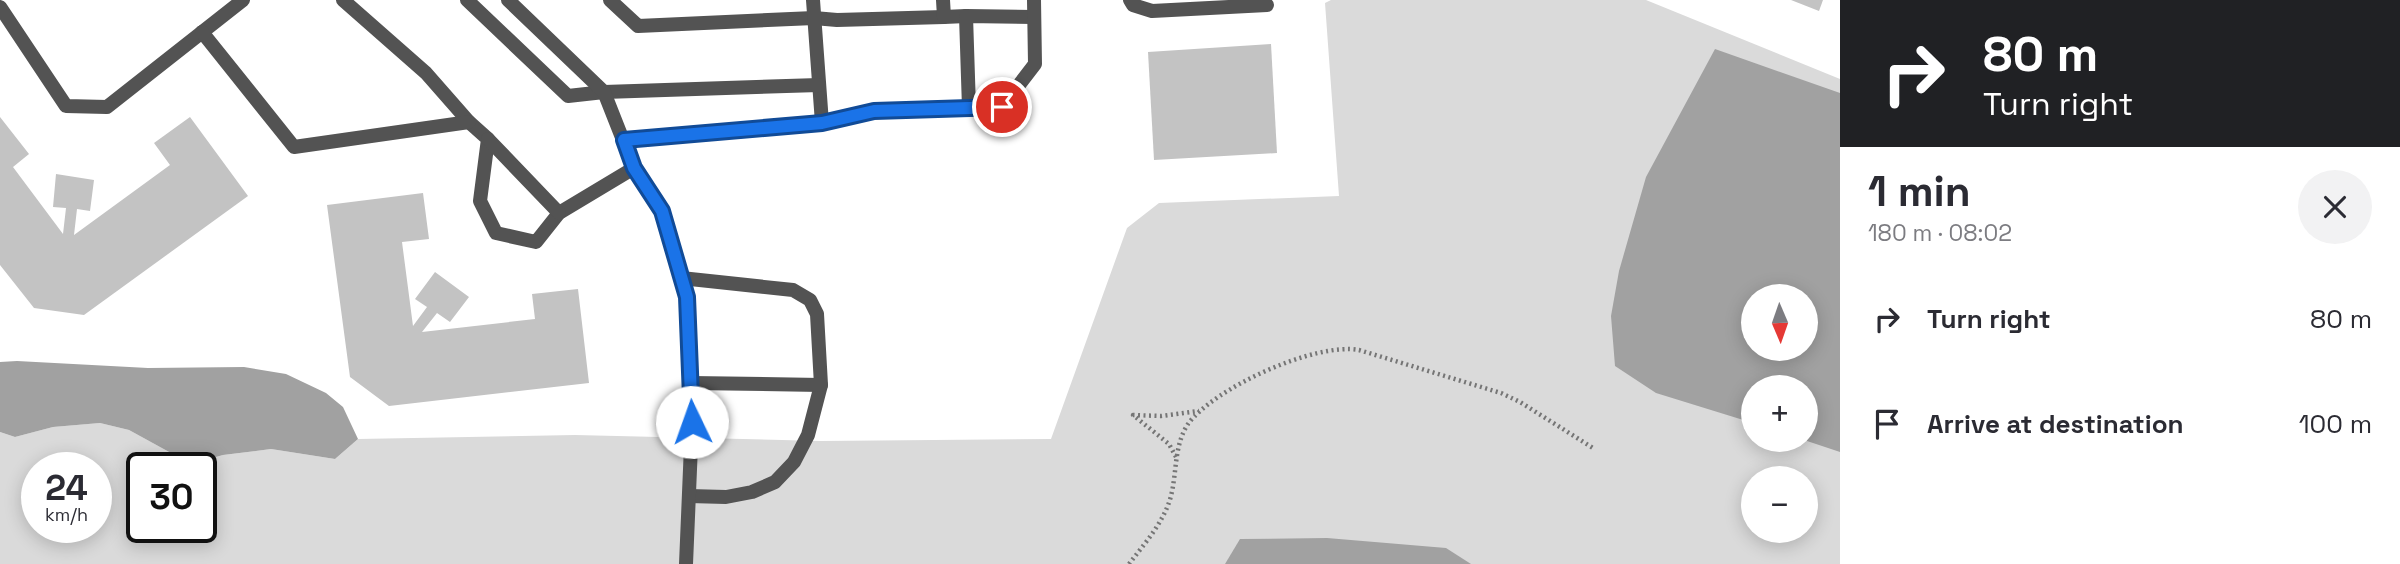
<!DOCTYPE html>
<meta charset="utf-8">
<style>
:root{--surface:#fff;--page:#f2f2f3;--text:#2b2b33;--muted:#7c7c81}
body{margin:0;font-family:"Space Grotesk",sans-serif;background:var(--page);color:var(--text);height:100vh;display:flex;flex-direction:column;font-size:26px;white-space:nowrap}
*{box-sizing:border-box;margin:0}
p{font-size:23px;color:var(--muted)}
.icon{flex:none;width:38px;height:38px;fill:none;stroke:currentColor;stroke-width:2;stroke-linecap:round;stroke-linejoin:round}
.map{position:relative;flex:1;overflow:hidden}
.drawer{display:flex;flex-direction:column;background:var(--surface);width:560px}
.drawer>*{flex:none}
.guide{background:#202124;color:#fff;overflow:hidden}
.needle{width:46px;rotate:178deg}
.fabs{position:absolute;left:1741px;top:284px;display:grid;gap:14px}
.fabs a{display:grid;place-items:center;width:77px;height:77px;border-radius:50%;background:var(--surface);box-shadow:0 4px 18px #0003;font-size:35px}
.speed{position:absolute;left:21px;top:452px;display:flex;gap:14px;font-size:35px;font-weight:700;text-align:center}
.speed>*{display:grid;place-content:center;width:91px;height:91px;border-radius:50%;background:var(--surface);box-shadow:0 4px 18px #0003;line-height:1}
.speed small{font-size:18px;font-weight:400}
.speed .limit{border:4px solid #111;border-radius:10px;background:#fff;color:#111}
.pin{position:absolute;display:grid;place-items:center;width:60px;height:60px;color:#fff;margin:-30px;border:4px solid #fff;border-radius:50%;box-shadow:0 2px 7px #0007}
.me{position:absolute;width:77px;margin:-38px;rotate:357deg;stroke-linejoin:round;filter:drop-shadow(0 0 5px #0008)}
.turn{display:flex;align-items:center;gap:24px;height:147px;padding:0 28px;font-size:32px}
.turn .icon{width:91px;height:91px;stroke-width:2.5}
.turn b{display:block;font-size:49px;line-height:60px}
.round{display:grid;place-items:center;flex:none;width:74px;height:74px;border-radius:37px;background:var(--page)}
.overview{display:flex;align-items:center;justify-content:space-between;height:119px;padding:0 28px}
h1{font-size:42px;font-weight:600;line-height:52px}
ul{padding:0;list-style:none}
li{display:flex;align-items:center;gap:21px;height:105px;padding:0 28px}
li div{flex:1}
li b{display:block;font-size:26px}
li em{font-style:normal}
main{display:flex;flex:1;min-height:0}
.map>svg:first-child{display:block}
.green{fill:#dadada;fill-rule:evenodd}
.water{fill:#a1a1a1;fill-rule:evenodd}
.building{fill:#c3c3c3}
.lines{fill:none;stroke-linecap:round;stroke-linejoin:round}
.path{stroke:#757575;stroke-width:4.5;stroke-dasharray:2 3.5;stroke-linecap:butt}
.lane{stroke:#535353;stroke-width:14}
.street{stroke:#535353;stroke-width:14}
.route-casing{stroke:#114b97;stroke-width:18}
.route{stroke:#1a73e8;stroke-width:12}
</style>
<main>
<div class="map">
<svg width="1840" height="564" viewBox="0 0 1840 564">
<rect width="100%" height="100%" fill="#fff"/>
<path class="green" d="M1331 0H1646L1840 79V564H0V432L15 437 53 427 100 423 129 430 191 464 223 455 271 449 335 459 358 439 575 435 821 441 1051 439 1127 228 1159 203 1339 196 1325 3ZM1754 296H1806V348H1754ZM1754 387H1806V439H1754ZM37 467H96V527H37ZM142 467H201V527H142ZM1754 478H1806V530H1754Z"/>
<g class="water">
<path d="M1715 49 1840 93V452L1801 439H1806V387H1754L1753 423 1656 393 1615 366 1611 316 1619 271 1646 177ZM1754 296H1806V348H1754Z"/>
<polygon points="17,361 148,368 244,367 286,374 326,393 343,407 358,439 335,459 271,449 223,455 191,464 129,430 100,423 53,427 15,437 0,432 0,362"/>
<polygon points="1327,538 1446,548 1471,564 1225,564 1240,539"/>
</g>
<g class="building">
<polygon points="1791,0 1823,0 1819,11"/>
<polygon points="1271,44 1277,153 1154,160 1148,52"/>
<polygon points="0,117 29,154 13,167 63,234 66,208 53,207 56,174 94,180 90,211 77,209 74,235 170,165 154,143 190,117 248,196 84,315 34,308 0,265"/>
<polygon points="423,193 429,239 402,242 413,326 427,307 415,299 435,272 469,297 450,322 437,313 422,332 535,319 532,294 578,289 589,383 389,406 350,377 327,205"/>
</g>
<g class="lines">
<g class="path">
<polyline points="1176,457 1169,444 1133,415 1161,416 1199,411"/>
<path d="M1129 564C1145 543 1164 522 1171 496 1177 472 1174 445 1188 424 1214 388 1315 342 1359 350L1501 393 1520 402 1593 448"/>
</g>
<g class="lane">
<polyline points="343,0 426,73 469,122 488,139 480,201 496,233 536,242 559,213 634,168"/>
<polyline points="610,0 638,26 814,18 837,20 944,17"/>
<polyline points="813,0 822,123"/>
<polyline points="943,0 944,17 966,16"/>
<polyline points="1130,0 1133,5 1152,11 1267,5"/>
<polyline points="0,7 66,106 107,107 243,0"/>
<polyline points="202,32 294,147 469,122"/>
<polyline points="604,92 819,85"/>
<polyline points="969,108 966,16 1034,17"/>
<polyline points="488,139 559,213"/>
<polyline points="624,140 822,123 874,111 1002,107 1035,64 1034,0"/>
<polyline points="681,278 793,290 810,300 817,314 821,385 808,435 794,462 775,482 752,492 726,497 689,496"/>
<polyline points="691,383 821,385"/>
</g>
<g class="street">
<polyline points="467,0 568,96 604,92"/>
<polyline points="508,0 604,92 634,168 662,211 687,297 692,422 686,564"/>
</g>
</g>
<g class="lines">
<g class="route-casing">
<polyline id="route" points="692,422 687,297 662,211 634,168 624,140 822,123 874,111 1002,107"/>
</g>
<use href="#route" class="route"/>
</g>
</svg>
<div class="fabs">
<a><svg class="needle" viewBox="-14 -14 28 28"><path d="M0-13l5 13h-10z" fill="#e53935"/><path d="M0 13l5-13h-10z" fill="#7c7c81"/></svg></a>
<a>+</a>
<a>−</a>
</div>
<div class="speed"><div>24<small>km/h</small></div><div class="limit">30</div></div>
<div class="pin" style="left:1002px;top:107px;background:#d93025"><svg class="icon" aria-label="arrive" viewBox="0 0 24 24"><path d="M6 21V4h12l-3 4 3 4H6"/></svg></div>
<svg class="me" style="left:692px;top:422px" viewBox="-20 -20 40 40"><circle r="19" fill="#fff"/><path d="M0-13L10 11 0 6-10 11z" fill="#1a73e8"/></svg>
</div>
<section class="drawer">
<div class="guide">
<div class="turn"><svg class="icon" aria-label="right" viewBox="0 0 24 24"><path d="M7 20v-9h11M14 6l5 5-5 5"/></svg><div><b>80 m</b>Turn right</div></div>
</div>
<div class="overview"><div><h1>1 min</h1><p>180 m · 08:02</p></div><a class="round"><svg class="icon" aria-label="close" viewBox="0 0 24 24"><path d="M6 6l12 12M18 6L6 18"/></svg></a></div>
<ul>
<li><svg class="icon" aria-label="right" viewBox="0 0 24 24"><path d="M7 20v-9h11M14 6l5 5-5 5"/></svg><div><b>Turn right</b></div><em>80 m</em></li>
<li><svg class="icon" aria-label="arrive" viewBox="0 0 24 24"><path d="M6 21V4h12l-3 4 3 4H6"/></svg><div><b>Arrive at destination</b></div><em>100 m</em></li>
</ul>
</section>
</main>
